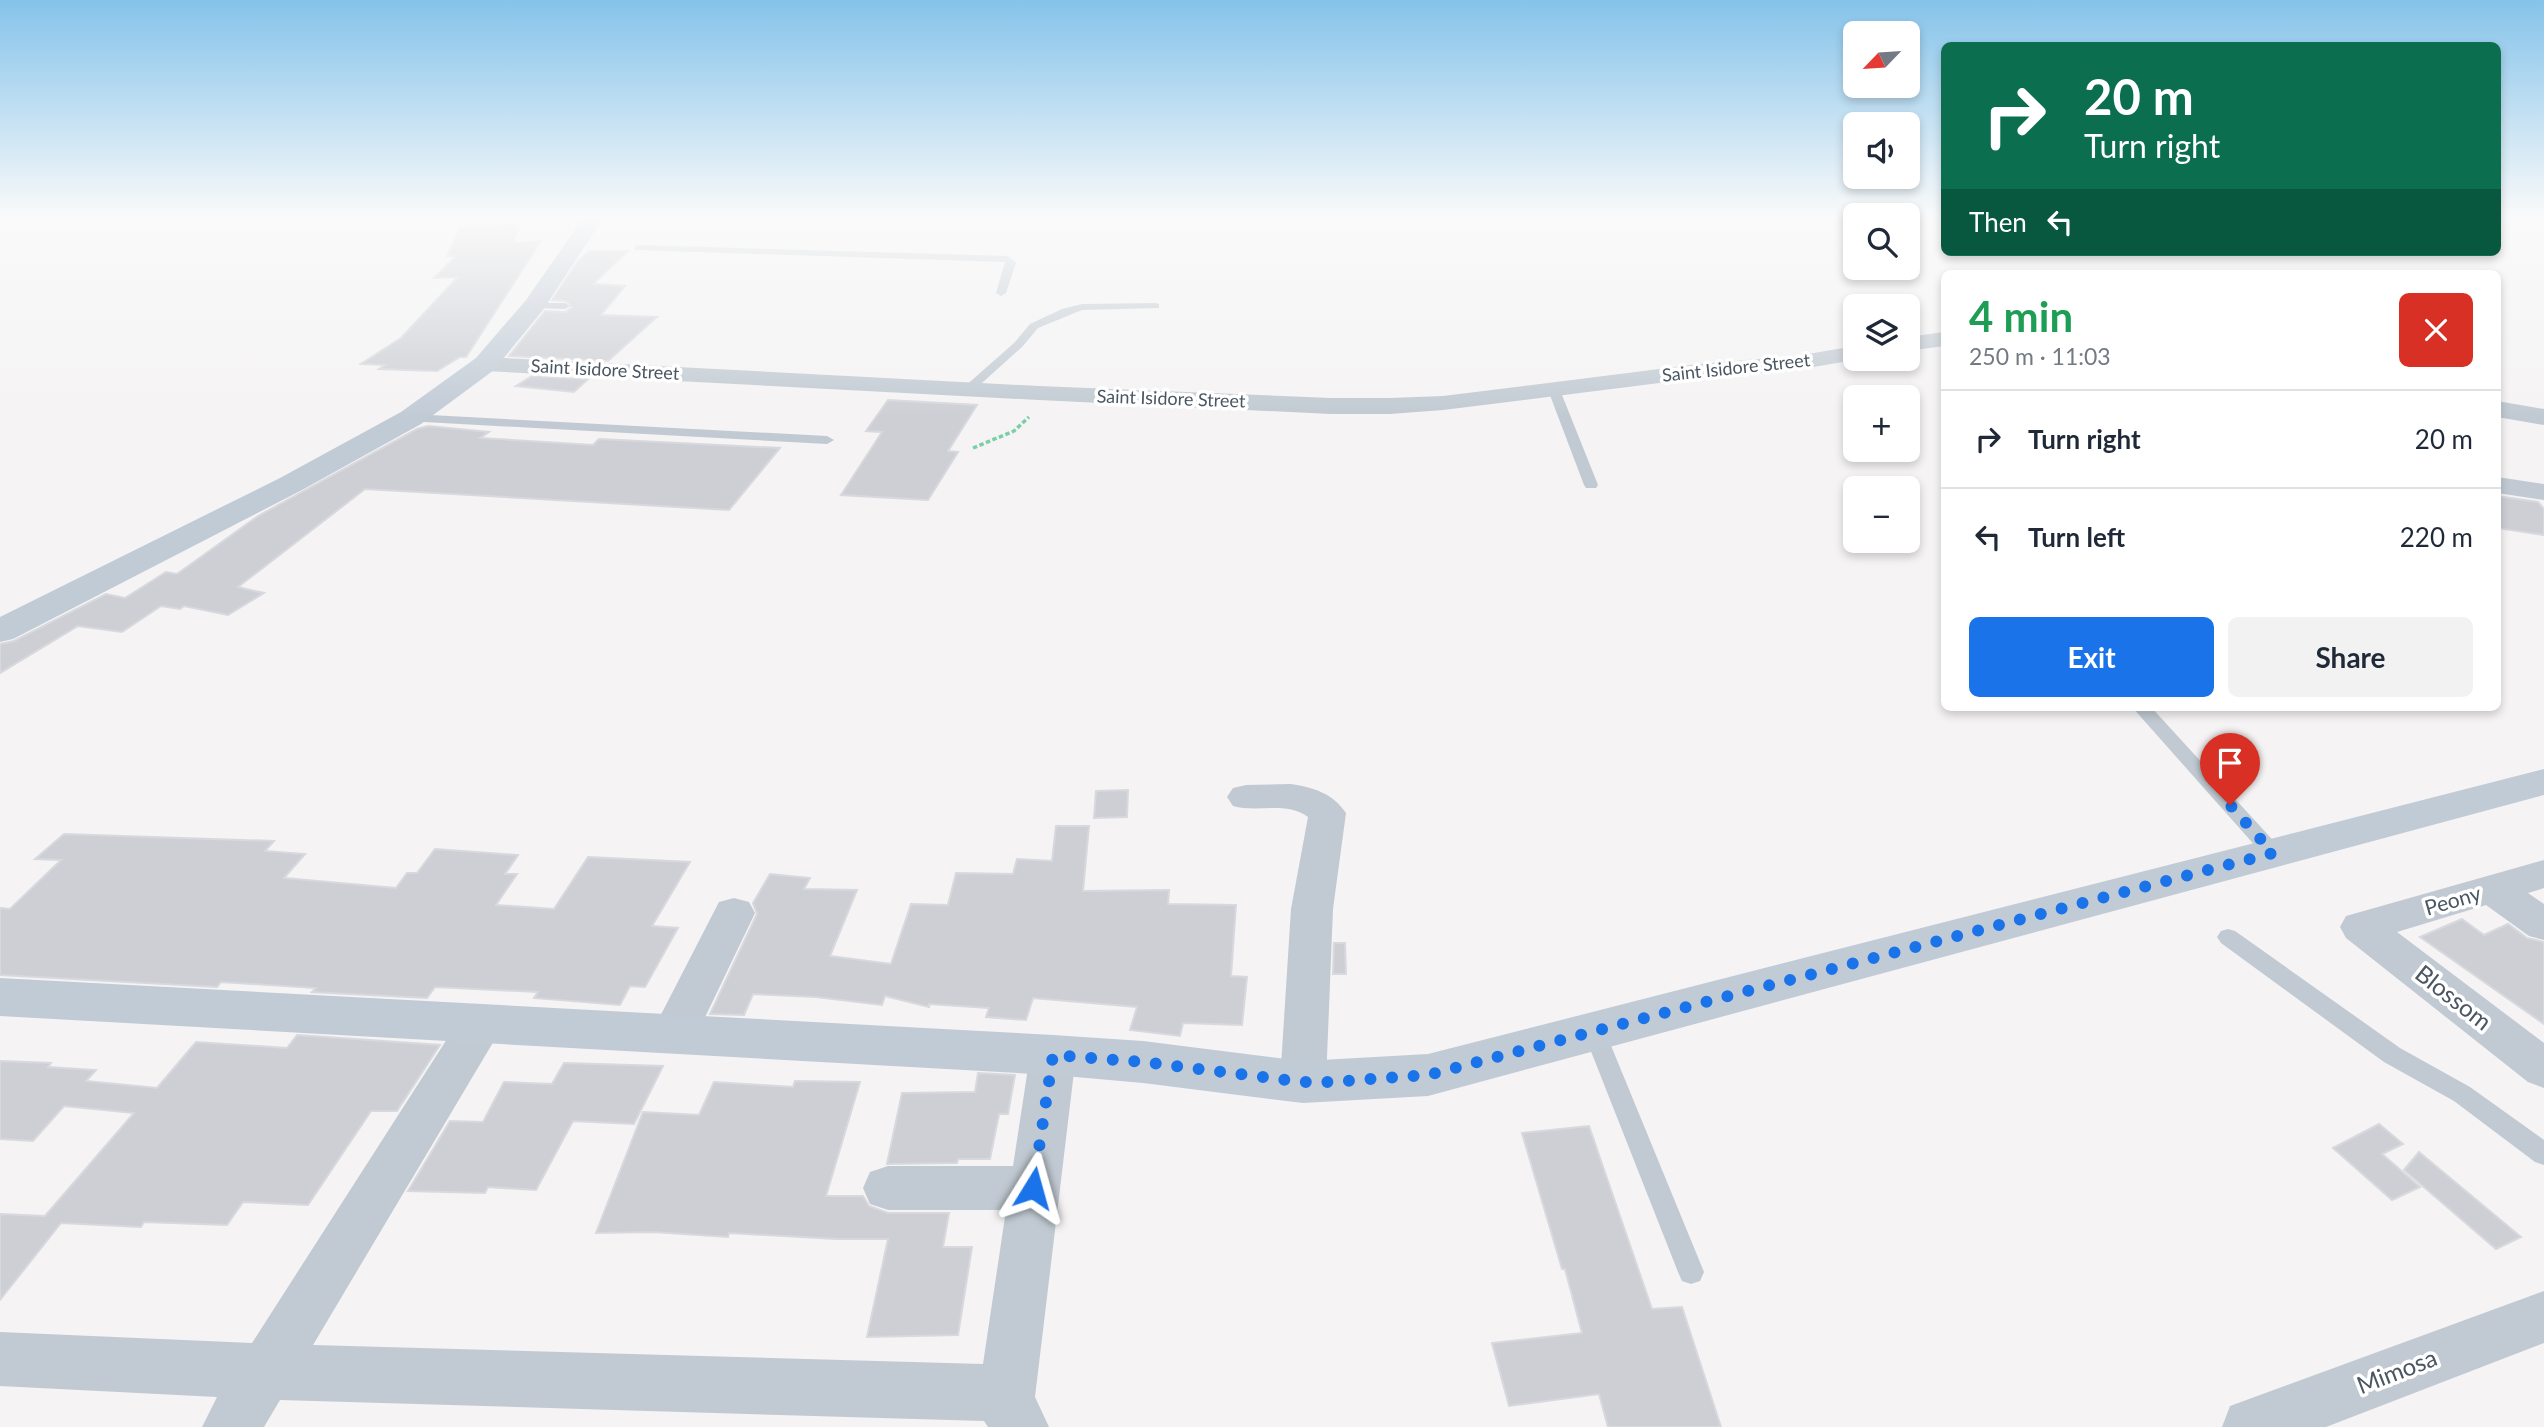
<!DOCTYPE html>
<meta charset="utf-8">
<style>
:root{--surface:#fff;--page:#f2f2f3;--text:#1f2937;--muted:#747a83;--line:#e0e1e3;--accent:#1a73e8}
body{margin:0;font-family:Lato,sans-serif;background:var(--page);color:var(--text);height:100vh;display:flex;flex-direction:column;font-size:26px;white-space:nowrap}
*{box-sizing:border-box;margin:0}
p{font-size:23px;color:var(--muted)}
.icon{flex:none;width:38px;height:38px;fill:none;stroke:currentColor;stroke-width:2;stroke-linecap:round;stroke-linejoin:round}
.map{position:relative;flex:1;overflow:hidden}
.drawer{position:absolute;left:1941px;top:270px;width:560px;height:441px;display:flex;flex-direction:column;background:var(--surface);border-radius:10px;box-shadow:0 4px 10px #0003}
.drawer>*{flex:none}
.guide{position:absolute;left:1941px;top:42px;width:560px;height:214px;border-radius:10px;box-shadow:0 4px 10px #0003;background:#0b6e4f;color:#fff;overflow:hidden}
.needle{width:46px;rotate:245deg}
.tools{position:absolute;left:1843px;top:21px;display:grid;gap:14px}
.tools a{display:grid;place-items:center;width:77px;height:77px;border-radius:10px;background:var(--surface);box-shadow:0 4px 10px #0003;font-size:35px}
.pin{position:absolute;display:grid;place-items:center;width:60px;height:60px;color:#fff;margin:-72px -30px;border-radius:50% 50% 50% 0;rotate:-45deg;box-shadow:0 0 7px #0007}
.pin .icon{rotate:45deg}
.me{position:absolute;width:77px;margin:-38px;rotate:8deg;stroke-linejoin:round;filter:drop-shadow(0 0 5px #0008)}
.turn{display:flex;align-items:center;gap:24px;height:147px;padding:0 28px;font-size:32px}
.turn .icon{width:91px;height:91px;stroke-width:2.5}
.turn b{display:block;font-size:49px;line-height:60px}
.then{display:flex;align-items:center;height:66px;padding:0 28px;background:#0003;gap:14px;font-size:26px}
.round{display:grid;place-items:center;flex:none;width:74px;height:74px;border-radius:10px;background:var(--page)}
.head{display:flex;align-items:center;justify-content:space-between;height:119px;padding:0 28px}
h1{font-size:42px;font-weight:700;line-height:52px;color:#1e9e55}
.button{display:flex;gap:14px;margin-top:auto;padding:14px 28px}
.button a{flex:1;height:80px;border-radius:10px;background:var(--accent);color:#fff;font-size:28px;font-weight:700;line-height:80px;text-align:center}
.button a+a{background:var(--page);color:var(--text)}
ul{padding:0;list-style:none}
li{display:flex;align-items:center;gap:21px;height:98px;padding:0 28px;border-top:2px solid var(--line)}
li div{flex:1}
li b{display:block;font-size:26px}
li em{font-style:normal}
.map>svg:first-child{display:block}
.building{fill:#cdcfd5;stroke:#d7d9de;stroke-width:2}
.lines{fill:none;stroke-linecap:round;stroke-linejoin:round}
.path{stroke:#7ad0a6;stroke-width:3.5;stroke-dasharray:4.5 2.5;stroke-linecap:butt}
.lane{fill:#c1cad2;fill-rule:evenodd}
.street{fill:#c1cad2;fill-rule:evenodd}
.secondary{fill:#c1cbd6;fill-rule:evenodd}
.route{stroke:#1a73e8;stroke-width:12;stroke-dasharray:0 21.6}
.labels{text-anchor:middle;stroke-width:7;stroke-linejoin:round;paint-order:stroke}
.far-street-label{font-size:18px;fill:#4a5661;stroke:#fff}
.street-label{font-size:21px;fill:#4a5661;stroke:#fff}
.near-street-label{font-size:24px;fill:#4a5661;stroke:#fff}
</style>
<div class="map">
<svg width="2544" height="1427" viewBox="0 0 2544 1427">
<rect width="100%" height="100%" fill="#f5f3f3"/>
<g class="building">
<polygon points="516,224 515,228 519,227 513,243 541,241 466,357 460,357 437,371 379,369 385,365 361,364 401,338 458,277 434,278 456,256 447,256 460,228"/>
<polygon points="589,251 628,251 593,284 625,286 601,315 657,317 608,361 509,356 545,311 565,312 572,307 566,301 552,300 578,261"/>
<polygon points="532,376 588,379 574,392 516,386"/>
<polygon points="888,400 977,405 948,451 958,452 928,500 841,495 882,432 866,431"/>
<polygon points="428,426 489,432 480,438 593,445 599,439 780,448 729,510 365,489 238,587 264,593 228,615 184,606 180,609 161,606 122,632 78,626 0,673 0,644 14,641 106,594 125,598 166,572 177,574 258,516 417,429"/>
<polygon points="2497,496 2538,502 2544,509 2544,535 2497,528"/>
<polygon points="1128,790 1127,817 1094,818 1096,791"/>
<polygon points="1056,826 1089,826 1083,891 1169,890 1168,904 1236,905 1231,976 1247,977 1242,1025 1183,1023 1180,1036 1130,1030 1137,1007 1033,998 1026,1020 986,1017 989,1008 929,1004 929,1007 885,996 882,1005 816,997 753,994 744,1015 710,1014 757,914 753,903 770,874 810,878 804,889 857,890 830,956 891,964 911,904 948,905 956,873 1013,874 1017,859 1052,861"/>
<polygon points="64,834 274,841 265,851 305,854 284,878 396,888 407,873 417,873 435,849 518,855 505,874 517,874 496,905 554,909 588,857 690,862 652,926 678,928 645,987 630,986 620,1005 534,998 538,992 435,987 427,998 312,992 316,988 221,982 217,987 0,975 0,908 10,909 61,860 35,859"/>
<polygon points="2462,919 2484,935 2508,924 2527,938 2544,942 2544,1024 2420,937"/>
<polygon points="1334,943 1345,943 1346,974 1333,974"/>
<polygon points="297,1035 440,1045 397,1111 371,1111 308,1205 243,1202 227,1225 144,1222 141,1227 61,1223 0,1300 0,1214 45,1216 134,1113 64,1106 33,1141 0,1139 0,1061 51,1063 48,1067 96,1070 86,1081 157,1088 196,1042 287,1048"/>
<polygon points="564,1063 663,1066 634,1124 573,1121 536,1190 488,1187 485,1193 408,1191 450,1121 483,1122 504,1082 552,1084"/>
<polygon points="978,1073 1015,1075 1008,1114 999,1114 990,1159 958,1159 957,1163 887,1164 902,1093 975,1092"/>
<polygon points="795,1081 860,1082 826,1196 863,1196 869,1206 888,1213 949,1213 943,1247 972,1247 958,1335 867,1337 888,1239 836,1239 729,1233 728,1237 653,1232 596,1233 643,1112 699,1115 714,1082 793,1087"/>
<polygon points="2379,1124 2403,1144 2382,1154 2420,1187 2392,1200 2333,1148"/>
<polygon points="1589,1126 1652,1309 1682,1307 1721,1427 1608,1427 1599,1394 1509,1406 1492,1343 1582,1333 1565,1269 1562,1269 1522,1133"/>
<polygon points="2419,1152 2521,1237 2496,1249 2404,1170"/>
</g>
<g class="lines">
<polyline class="path" points="973,448 1014,431 1029,417"/>
<g class="lane">
<polygon points="639,245 1008,256 1016,263 1006,293 1001,296 996,293 1005,262 635,250 635,246"/>
<polygon points="531,303 565,303 570,306 565,309 535,308 531,307"/>
<polygon points="1155,303 1159,304 1159,308 1082,310 1038,328 1022,347 973,391 963,388 1014,343 1030,324 1062,309 1082,304"/>
<polygon points="1554,386 1560,390 1598,485 1596,488 1586,488 1584,485 1548,390"/>
<polygon points="411,414 827,436 834,440 827,444 406,421 406,415"/>
<polygon points="2132,707 2151,707 2280,848 2283,853 2280,858 2266,858"/>
<polygon points="2228,929 2235,931 2400,1048 2470,1087 2544,1140 2544,1165 2535,1162 2454,1101 2384,1062 2221,943 2217,937 2221,931"/>
<polygon points="1594,1022 1602,1025 1605,1031 1704,1272 1700,1281 1691,1284 1682,1281 1678,1272 1583,1031 1586,1025"/>
</g>
<g class="street">
<polygon points="1944,332 1944,346 1908,351 1908,337"/>
<polygon points="1855,346 1855,359 1860,359 1796,370 1699,378 1443,410 1390,414 1331,414 1039,400 485,371 477,369 473,364 477,359 485,357 1039,386 1331,398 1390,398 1443,396 1699,364 1796,356"/>
<polygon points="2497,401 2544,409 2544,425 2497,417"/>
<polygon points="2497,477 2544,484 2544,500 2497,493"/>
<path d="M1290 784C1312 787 1333 793 1346 813L1333 909 1326 1082 1320 1096 1303 1101 1286 1096 1280 1082 1291 909 1308 817C1286 801 1257 813 1233 806L1227 797 1233 788 1246 785Z"/>
<polygon points="2544,860 2544,888 2528,893 2544,904 2544,940 2529,936 2486,905 2397,932 2544,1043 2544,1088 2528,1082 2346,938 2340,927 2346,916"/>
<polygon points="734,898 749,902 755,913 697,1034 690,1047 674,1052 658,1047 651,1034 719,902"/>
<polygon points="481,1006 497,1011 504,1024 313,1345 983,1364 1006,1210 888,1210 870,1204 863,1188 870,1172 888,1166 1013,1166 1030,1055 1037,1042 1053,1036 1069,1042 1076,1055 1035,1397 1049,1427 988,1427 984,1421 280,1400 264,1427 202,1427 217,1397 0,1386 0,1332 252,1343 465,1011"/>
<polygon points="2544,1291 2544,1343 2326,1427 2222,1427 2230,1406"/>
</g>
<g class="secondary">
<polygon points="584,217 604,217 543,310 494,370 421,424 302,490 13,639 0,642 0,617 280,478 401,412 476,358 526,300"/>
<polygon points="2544,769 2544,795 1428,1096 1303,1103 1143,1083 1053,1075 0,1016 0,978 1053,1035 1143,1041 1303,1061 1428,1054"/>
</g>
</g>
<linearGradient id="sky" x2="0" y2="1"><stop stop-color="#85c3ea"/><stop offset="0.52" stop-color="#fafafa"/><stop offset="1" stop-color="#fafafa" stop-opacity="0"/></linearGradient>
<rect width="2544" height="417" fill="url(#sky)"/>
<g class="lines">
<polyline class="route" points="1033,1188 1053,1055 1143,1062 1303,1082 1330,1082 1428,1075 2273,853 2230,805"/>
</g>
<g class="labels">
<g class="far-street-label">
<text transform="translate(1736 368) rotate(-6)" y="6">Saint Isidore Street</text>
<text transform="translate(605 370) rotate(3)" y="6">Saint Isidore Street</text>
<text transform="translate(1171 399) rotate(2)" y="6">Saint Isidore Street</text>
</g>
<g class="street-label">
<text transform="translate(2453 901) rotate(-16)" y="7">Peony</text>
</g>
<g class="near-street-label">
<text transform="translate(2453 998) rotate(38)" y="8">Blossom</text>
<text transform="translate(2397 1372) rotate(-21)" y="8">Mimosa</text>
</g>
</g>
</svg>
<div class="tools">
<a><svg class="needle" viewBox="-14 -14 28 28"><path d="M0-13l5 13h-10z" fill="#e53935"/><path d="M0 13l5-13h-10z" fill="#747a83"/></svg></a>
<a><svg class="icon" aria-label="sound" viewBox="0 0 24 24"><path d="M4 9h4l5-4v14l-5-4H4zM17 9q2 3 0 6"/></svg></a>
<a><svg class="icon" aria-label="search" viewBox="0 0 24 24"><circle cx="10" cy="10" r="6"/><path d="M15 15l6 6"/></svg></a>
<a><svg class="icon" aria-label="layers" viewBox="0 0 24 24"><path d="M12 4l9 5-9 5-9-5zM3 14l9 5 9-5"/></svg></a>
<a>+</a>
<a>−</a>
</div>
<div class="pin" style="left:2230px;top:805px;background:#d93025"><svg class="icon" aria-label="arrive" viewBox="0 0 24 24"><path d="M6 21V4h12l-3 4 3 4H6"/></svg></div>
<svg class="me" style="left:1033px;top:1188px" viewBox="-20 -20 40 40"><path d="M0-17L14 15 0 8-14 15z" fill="#1a73e8" stroke="#fff" stroke-width="4"/></svg>
<div class="guide">
<div class="turn"><svg class="icon" aria-label="right" viewBox="0 0 24 24"><path d="M7 20v-9h11M14 6l5 5-5 5"/></svg><div><b>20 m</b>Turn right</div></div>
<div class="then">Then<svg class="icon" aria-label="left" viewBox="0 0 24 24"><path d="M17 20v-9H6M10 6l-5 5 5 5"/></svg></div>
</div>
<section class="drawer">
<div class="head"><div><h1>4 min</h1><p>250 m · 11:03</p></div><a class="round" style="background:#d93025;color:#fff"><svg class="icon" aria-label="close" viewBox="0 0 24 24"><path d="M6 6l12 12M18 6L6 18"/></svg></a></div>
<ul>
<li><svg class="icon" aria-label="right" viewBox="0 0 24 24"><path d="M7 20v-9h11M14 6l5 5-5 5"/></svg><div><b>Turn right</b></div><em>20 m</em></li>
<li><svg class="icon" aria-label="left" viewBox="0 0 24 24"><path d="M17 20v-9H6M10 6l-5 5 5 5"/></svg><div><b>Turn left</b></div><em>220 m</em></li>
</ul>
<div class="button"><a>Exit</a><a>Share</a></div>
</section>
</div>
